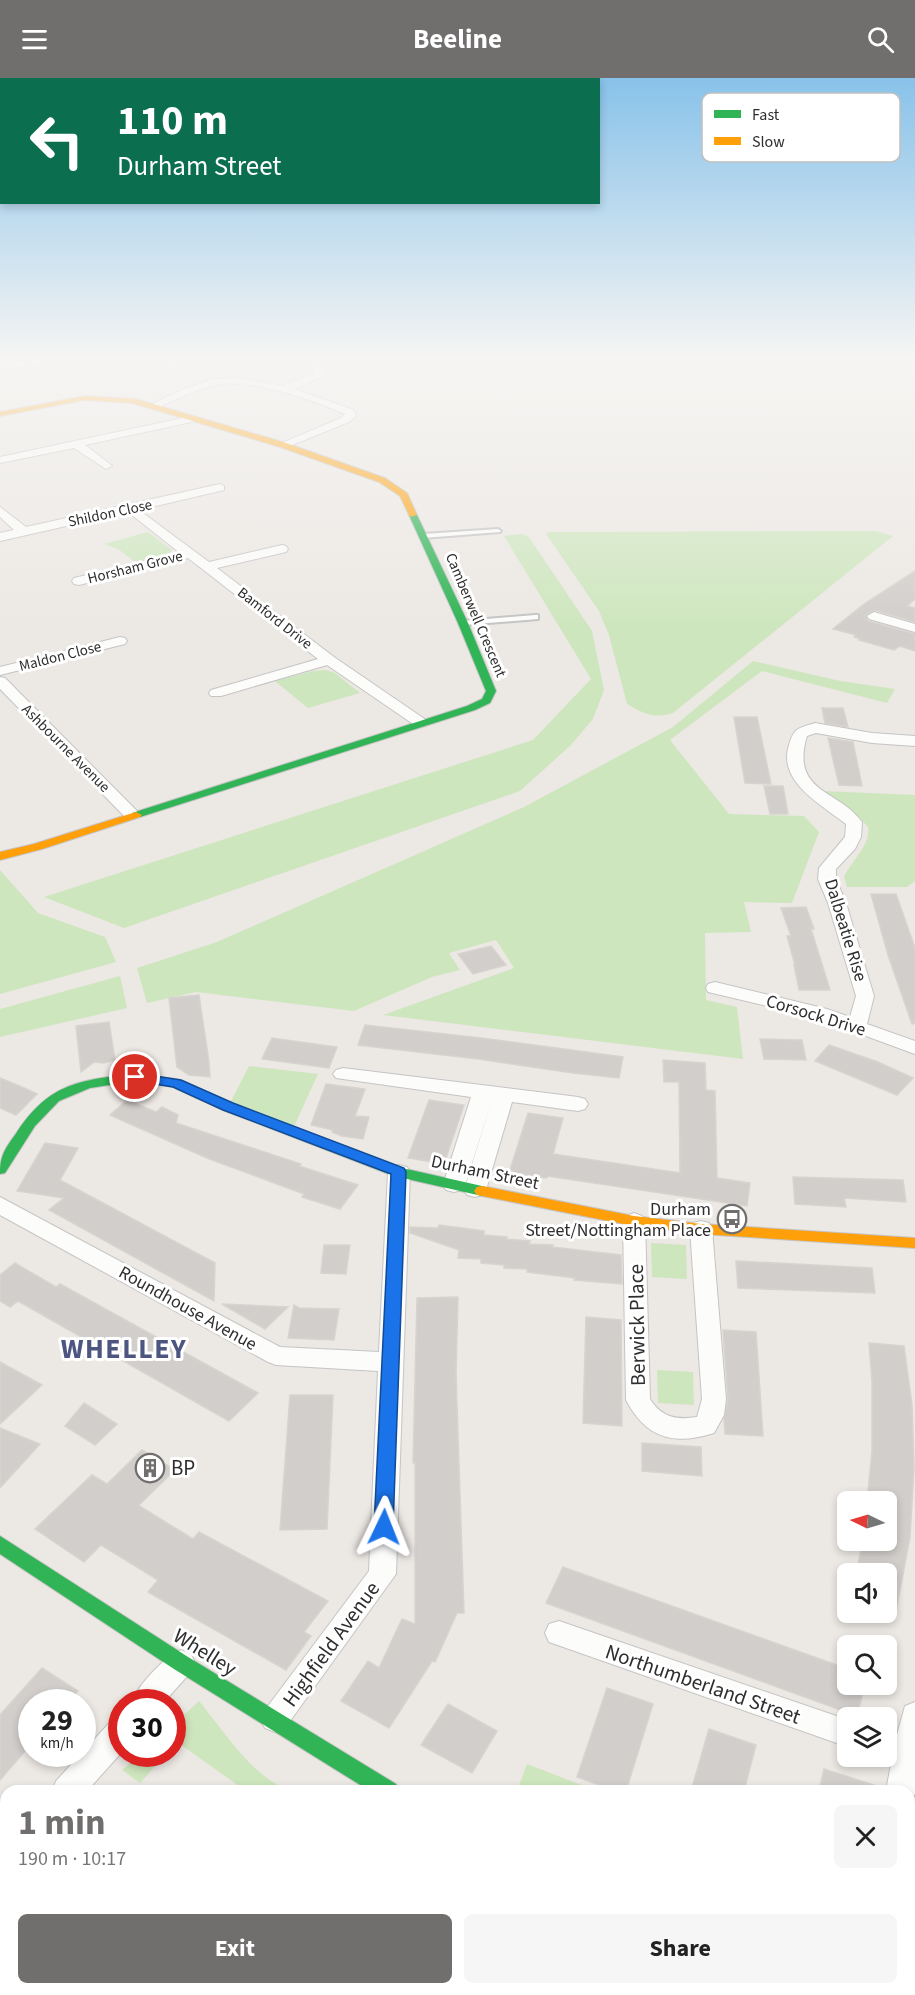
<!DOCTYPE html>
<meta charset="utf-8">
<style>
:root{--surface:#fff;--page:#f6f6f6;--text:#222;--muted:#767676;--accent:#706f6e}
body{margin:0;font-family:"Source Sans 3",sans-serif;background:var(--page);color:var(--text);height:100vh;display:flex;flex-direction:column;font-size:22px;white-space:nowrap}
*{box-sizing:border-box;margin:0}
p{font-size:20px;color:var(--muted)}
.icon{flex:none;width:33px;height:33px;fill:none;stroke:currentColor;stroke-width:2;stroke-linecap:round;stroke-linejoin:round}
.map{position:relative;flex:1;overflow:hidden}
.side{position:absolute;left:0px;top:1707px;width:915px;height:210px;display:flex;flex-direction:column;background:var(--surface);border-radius:18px 18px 0 0;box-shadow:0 3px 9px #0003}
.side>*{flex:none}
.banner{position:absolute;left:0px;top:0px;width:600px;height:126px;box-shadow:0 3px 9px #0003;background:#0b6e4f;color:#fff;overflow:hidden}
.needle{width:39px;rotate:275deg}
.fabs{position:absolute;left:837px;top:1413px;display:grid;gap:12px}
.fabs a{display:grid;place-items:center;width:60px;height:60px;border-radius:9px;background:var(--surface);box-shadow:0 3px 9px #0003;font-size:30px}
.speed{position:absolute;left:18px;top:1611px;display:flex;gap:12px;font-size:30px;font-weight:700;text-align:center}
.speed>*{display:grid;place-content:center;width:78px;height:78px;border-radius:50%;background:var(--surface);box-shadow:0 3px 9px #0003;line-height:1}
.speed small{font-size:15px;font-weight:400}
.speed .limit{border:9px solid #d22;background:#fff;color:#111}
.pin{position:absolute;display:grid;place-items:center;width:51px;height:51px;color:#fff;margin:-26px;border:3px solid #fff;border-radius:50%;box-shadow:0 2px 6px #0007}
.me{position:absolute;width:66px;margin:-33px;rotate:2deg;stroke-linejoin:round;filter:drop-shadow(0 0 4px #0008)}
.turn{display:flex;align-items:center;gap:21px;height:126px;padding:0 18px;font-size:27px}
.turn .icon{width:78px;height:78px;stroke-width:2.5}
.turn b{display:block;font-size:42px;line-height:51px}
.round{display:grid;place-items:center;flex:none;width:63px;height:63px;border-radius:9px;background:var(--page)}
.head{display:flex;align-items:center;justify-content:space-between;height:102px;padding:0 18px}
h1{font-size:36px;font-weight:700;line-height:45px;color:var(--accent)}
.primary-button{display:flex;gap:12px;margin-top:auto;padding:12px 18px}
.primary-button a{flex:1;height:69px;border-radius:9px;background:var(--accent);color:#fff;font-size:24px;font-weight:700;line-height:69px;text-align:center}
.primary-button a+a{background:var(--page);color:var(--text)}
header{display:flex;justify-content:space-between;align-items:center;height:78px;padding:0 18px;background:var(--accent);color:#fff;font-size:27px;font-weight:700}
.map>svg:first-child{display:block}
.green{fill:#cee6be}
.building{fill:#d1cecb;stroke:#d7d4d0;stroke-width:1.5}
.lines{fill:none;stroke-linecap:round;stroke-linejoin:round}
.lane-casing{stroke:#c5c4c5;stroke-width:4}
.street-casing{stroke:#c5c4c5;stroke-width:2}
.fast-casing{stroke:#c5c4c5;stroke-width:2}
.slow-casing{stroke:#c5c4c5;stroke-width:2}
.lane{fill:#fcfcfb;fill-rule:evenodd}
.street{fill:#fcfcfb;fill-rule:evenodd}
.fast{fill:#30b455;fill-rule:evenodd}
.slow{fill:#ff9f0a;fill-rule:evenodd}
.route{fill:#1a73e8;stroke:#114b97;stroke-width:1.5}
.labels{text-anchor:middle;stroke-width:6;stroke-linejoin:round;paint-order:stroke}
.far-street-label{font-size:15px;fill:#2e2e2e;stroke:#fff}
.street-label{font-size:18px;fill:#2e2e2e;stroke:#fff}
.poi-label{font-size:18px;fill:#2e2e2e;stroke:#fff;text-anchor:end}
.near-street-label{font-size:21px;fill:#2e2e2e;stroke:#fff}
.near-poi-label{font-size:21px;fill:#2e2e2e;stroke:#fff;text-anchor:start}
.near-district-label{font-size:28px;font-weight:bold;letter-spacing:1.5px;fill:#4d5680;stroke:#fff}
.key{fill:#fff;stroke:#c0c0c0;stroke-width:1.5}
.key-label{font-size:16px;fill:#2e2e2e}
</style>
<header><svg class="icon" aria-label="menu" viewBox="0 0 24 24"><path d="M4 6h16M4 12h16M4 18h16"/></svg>Beeline<svg class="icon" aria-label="search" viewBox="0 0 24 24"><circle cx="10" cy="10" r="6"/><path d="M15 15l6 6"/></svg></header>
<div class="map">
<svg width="915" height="1917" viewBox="0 0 915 1917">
<rect width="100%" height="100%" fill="#ece8e4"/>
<g class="green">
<path d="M876 453 893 458 673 635C654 641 644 636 627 626L609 557 599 533 546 456 549 454Z"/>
<polygon points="148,454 172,472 170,475 137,485 118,471 104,466"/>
<polygon points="522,456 529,459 592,553 604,612 593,641 571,667 520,713 124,850 44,819 533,662 591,601 504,458"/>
<polygon points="753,583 840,603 895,611 887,625 762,593 670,662 729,736 804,738 819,754 792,825 744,824 751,854 705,855 706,922 737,929 743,981 383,937 514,890 496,862 449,875 460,892 432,899 354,933 196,914 147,925 137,890 217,864 524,729 673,649"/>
<polygon points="326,592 335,595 360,615 308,630 275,603 313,593"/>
<path d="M822 713 915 717V803L907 809H847L844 799C851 783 871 767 868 749L857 737Z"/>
<polygon points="0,792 38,835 105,859 116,884 0,916"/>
<polygon points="120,898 127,930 0,959 0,931"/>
<polygon points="249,988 318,996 292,1053 228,1029"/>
<polygon points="651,1165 686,1167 687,1201 652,1199"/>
<polygon points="657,1292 693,1294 694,1327 658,1325"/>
<path d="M199 1623C225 1654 251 1698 290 1713H246L177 1664 173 1669V1647Z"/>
<polygon points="141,1676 166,1676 140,1705 122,1692"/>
<polygon points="527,1686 597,1713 517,1713"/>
<polygon points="311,1911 514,1911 511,1917 316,1917"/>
</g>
<g class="building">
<polygon points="915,493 915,521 907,528 915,530 915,544 875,532 865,537 868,543 915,556 915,573 900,568 894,572 859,562 861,561 854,559 856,557 833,551 864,526"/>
<polygon points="822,630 843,630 848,649 825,645"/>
<polygon points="734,639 757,639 771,706 745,705"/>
<polygon points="828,660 853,664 862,708 839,707"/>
<polygon points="764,708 783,708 788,736 770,736"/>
<polygon points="871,816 896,816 915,870 915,945 912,946 888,877"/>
<polygon points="806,829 814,851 811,851 830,912 799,912 794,887 795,887 787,858 791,858 781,830"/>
<polygon points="491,868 506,887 473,896 458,876"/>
<polygon points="199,917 209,984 210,999 189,997 177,989 169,920"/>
<polygon points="109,944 115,982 104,985 94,984 81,994 76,948"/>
<polygon points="365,947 481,960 623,979 619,1000 573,995 478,981 358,967"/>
<polygon points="272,960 293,963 337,969 329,990 262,981"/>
<polygon points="760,961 802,962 806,982 764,981"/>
<polygon points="829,967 878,984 913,1000 897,1017 815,983"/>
<polygon points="663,982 705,985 706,1012 715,1013 717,1100 750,1105 747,1128 547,1098 547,1100 509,1095 528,1035 563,1040 553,1076 680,1095 679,1004 664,1004"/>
<polygon points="0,1000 22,1009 37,1016 16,1037 0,1030"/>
<polygon points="326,1006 365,1011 355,1038 369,1039 363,1061 342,1058 332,1054 333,1052 311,1047"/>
<polygon points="127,1022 156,1034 162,1029 178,1037 176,1045 301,1086 299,1088 358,1107 340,1131 302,1119 304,1116 207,1080 110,1037"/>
<polygon points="429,1022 464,1027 444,1086 408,1080"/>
<polygon points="45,1065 78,1070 60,1102 215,1185 214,1223 49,1132 64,1120 17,1113"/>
<polygon points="793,1099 903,1102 906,1124 844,1120 846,1129 795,1126"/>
<polygon points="439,1147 484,1153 484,1157 507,1159 506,1161 530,1163 529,1166 553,1167 552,1169 621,1177 622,1206 574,1202 575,1200 527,1194 527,1191 504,1190 504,1187 481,1185 481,1181 458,1180 459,1172 410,1155 410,1149 438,1150"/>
<polygon points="324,1167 350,1167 346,1196 321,1195"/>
<polygon points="736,1183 872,1190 875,1215 738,1210"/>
<polygon points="15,1185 56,1209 60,1206 258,1315 229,1343 18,1223 10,1229 0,1223 0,1197"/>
<polygon points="458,1219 456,1296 464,1535 457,1535 435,1584 432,1583 389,1650 341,1623 368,1583 379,1590 402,1541 415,1546 415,1385 413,1385 417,1220"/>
<polygon points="222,1226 288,1229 265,1251"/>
<polygon points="294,1227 299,1230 339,1231 334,1262 288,1260"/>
<polygon points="586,1239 621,1242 622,1348 583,1345"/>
<polygon points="723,1252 756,1254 763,1358 725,1356 724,1341 728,1321"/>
<polygon points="869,1265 904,1268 912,1327 914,1389 910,1459 896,1534 886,1533 886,1496 856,1496 863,1462 886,1462 886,1424 867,1424 872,1373 872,1303"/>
<polygon points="0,1284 42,1307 0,1346"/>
<polygon points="290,1317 333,1317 327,1451 280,1452"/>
<polygon points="84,1325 117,1346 95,1367 65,1348"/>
<polygon points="0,1350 40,1366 0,1410"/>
<polygon points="642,1365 701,1369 702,1398 642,1393"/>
<polygon points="142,1372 175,1392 139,1427 141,1429 193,1461 199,1454 328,1523 304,1554 311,1558 286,1592 148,1514 158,1502 101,1467 84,1484 35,1451 92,1397 107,1406"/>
<polygon points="563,1489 848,1591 848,1606 865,1606 857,1638 546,1525"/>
<polygon points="42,1590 78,1613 68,1624 32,1624 32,1665 0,1702 0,1637"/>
<polygon points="607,1610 653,1626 626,1713 616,1713 577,1699"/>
<polygon points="448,1626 497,1653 472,1695 421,1667"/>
<polygon points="709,1651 756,1667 744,1713 691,1713"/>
<polygon points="824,1691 880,1709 879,1713 819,1713"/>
</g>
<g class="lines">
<g class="lane-casing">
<g id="lane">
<polygon points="498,451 501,453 500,454 423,460 420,458 423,456"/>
<polygon points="535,537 538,537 538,541 463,547 459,545 463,543"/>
<polygon points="0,1840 6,1843 6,1864 0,1861"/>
<polygon points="54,1911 76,1911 79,1917 57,1917"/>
</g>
</g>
<g class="street-casing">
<g id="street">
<polygon points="46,280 72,280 67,283 0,292 0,286"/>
<polygon points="155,280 168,280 184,288 175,290"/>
<path d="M309 280H319L326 293 323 298 294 311 354 332 356 338 349 344 287 369 283 370 277 367 341 340 345 336C313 322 256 302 221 306 199 309 177 321 157 330H149L148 328 184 311 214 301 235 300 283 308 315 294Z"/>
<polygon points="192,338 197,341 196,343 85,367 110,386 112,388 106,391 74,370 0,385 0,379"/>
<polygon points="220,406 224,408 224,412 139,432 209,484 282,467 286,468 288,471 286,474 217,490 334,579 426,642 429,645 426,648 416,648 327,587 221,618 211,618 209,615 211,612 318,581 188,480 79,507 74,506 72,503 74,500 180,475 128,434 0,463 0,455 14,452 0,439 0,429 26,449"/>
<polygon points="874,534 915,546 915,554 869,541 867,538"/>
<polygon points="120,559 125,560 127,563 125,566 0,597 0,589"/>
<polygon points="0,599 5,600 138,734 140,737 138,740 126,740 0,611"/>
<path d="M815 645 872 655 915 658V668L872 665 816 655 807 658C790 715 838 711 862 744L861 759 855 771 836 791V801L846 825 874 918 867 946 915 963V976L814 939 708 914 706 910 708 906 715 904 827 931 850 939 856 918 828 825 818 801 819 790 845 759 846 746C822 727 777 704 789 667 794 650 798 650 815 645Z"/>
<polygon points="343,990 578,1019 585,1021 588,1026 585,1031 578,1033 512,1024 486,1112 483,1117 475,1119 467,1117 464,1112 492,1022 465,1107 462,1112 454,1114 446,1112 443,1107 471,1019 336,1000 333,996 336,992"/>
<polygon points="399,1087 407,1089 410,1094 396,1496 285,1650 275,1654 265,1650 260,1641 265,1632 369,1493 378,1293 276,1287 268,1284 0,1137 0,1119 280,1269 379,1274 388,1094 391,1089"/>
<path d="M634 1135 642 1138 645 1143 650 1321C662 1340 677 1342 697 1339L702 1321 690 1151 693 1145 701 1143 709 1145 712 1151 726 1321 724 1337 714 1355C673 1368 646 1360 626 1322L623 1143 626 1138Z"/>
<polygon points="559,1543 848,1642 848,1669 549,1564 545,1555 549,1546"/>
<path d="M181 1572 191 1576 195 1585 191 1594 164 1624H132C137 1608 165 1578 181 1572Z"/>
<polygon points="915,1624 915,1716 909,1724 909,1713 886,1713 891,1686 875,1678 886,1678 886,1656 896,1660 905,1628"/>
<polygon points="122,1639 122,1674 87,1713 52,1713 56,1703 112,1642"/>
<polygon points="6,1762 6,1796 0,1798 0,1764"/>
<polygon points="264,1911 301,1911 299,1917 261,1917"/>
<polygon points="725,1911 758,1911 756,1917 722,1917"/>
</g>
</g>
<g class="fast-casing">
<g id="fast">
<polygon points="410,435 417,437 468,545 496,613 490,625 475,632 140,739 132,739 132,735 467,628 482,621 486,613 458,545 409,437"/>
<path d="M135 995 181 1002 233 1026 402 1090 482 1108 487 1109 490 1113 487 1117 482 1118 394 1098 223 1032 173 1009 135 1003 90 1010 59 1023 35 1048 5 1095 0 1096C0 1076 6 1070 17 1054 50 1004 80 1003 135 995Z"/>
<polygon points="0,1458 188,1579 396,1706 399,1713 370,1713 174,1591 0,1476"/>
</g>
</g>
<g class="slow-casing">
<g id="slow">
<polygon points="85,318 136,321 286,365 385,400 407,415 417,437 410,439 400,418 379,404 280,369 132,325 85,322 0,338 0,334"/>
<polygon points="136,734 142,737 140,739 42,771 0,782 0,774 34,766"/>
<polygon points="482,1108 634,1138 701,1146 915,1160 915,1170 701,1156 634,1148 477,1117 474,1113 477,1109"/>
<polygon points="758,1911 794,1911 796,1917 760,1917"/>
</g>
</g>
<use href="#lane" class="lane"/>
<use href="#street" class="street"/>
<use href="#fast" class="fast"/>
<use href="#slow" class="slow"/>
</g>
<linearGradient id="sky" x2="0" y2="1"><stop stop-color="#88c2ea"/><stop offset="0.51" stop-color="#f6f5f3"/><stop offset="1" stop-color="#f6f5f3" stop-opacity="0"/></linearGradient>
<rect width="915" height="548" fill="url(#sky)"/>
<polygon class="route" points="135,995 181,1002 233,1025 404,1090 406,1094 393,1449 390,1455 384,1457 377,1455 374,1449 391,1096 223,1032 173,1009 130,1002 128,999 130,996"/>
<defs>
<g id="bus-ring" transform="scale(1.5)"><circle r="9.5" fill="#fff" stroke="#706f6e" stroke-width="1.5"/><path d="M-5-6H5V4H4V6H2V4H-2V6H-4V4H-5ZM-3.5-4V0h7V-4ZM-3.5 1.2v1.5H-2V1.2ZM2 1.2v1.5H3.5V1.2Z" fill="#706f6e"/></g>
<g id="building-ring" transform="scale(1.5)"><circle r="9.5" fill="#fff" stroke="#706f6e" stroke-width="1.5"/><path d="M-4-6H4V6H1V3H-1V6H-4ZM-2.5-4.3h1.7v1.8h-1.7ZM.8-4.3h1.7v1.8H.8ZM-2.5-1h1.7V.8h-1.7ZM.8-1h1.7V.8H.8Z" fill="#706f6e"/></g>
</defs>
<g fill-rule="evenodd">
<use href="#bus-ring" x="732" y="1141"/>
<use href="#building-ring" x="150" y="1390"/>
</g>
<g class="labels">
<g class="far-street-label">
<text transform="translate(110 435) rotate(-12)" y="5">Shildon Close</text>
<text transform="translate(135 489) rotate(-14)" y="5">Horsham Grove</text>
<text transform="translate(476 537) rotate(67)" y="5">Camberwell Crescent</text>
<text transform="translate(275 540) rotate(38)" y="5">Bamford Drive</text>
<text transform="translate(60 578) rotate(-14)" y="5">Maldon Close</text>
<text transform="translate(66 670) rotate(45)" y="5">Ashbourne Avenue</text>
</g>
<g class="street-label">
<text transform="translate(846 852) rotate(73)" y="6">Dalbeatie Rise</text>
<text transform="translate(816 937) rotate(17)" y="6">Corsock Drive</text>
<text transform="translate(485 1094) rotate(12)" y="6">Durham Street</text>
<text transform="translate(188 1230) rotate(29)" y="6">Roundhouse Avenue</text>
</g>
<g class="poi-label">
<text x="711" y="1137">Durham<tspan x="711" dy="21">Street/Nottingham Place</tspan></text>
</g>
<g class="near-street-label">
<text transform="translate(637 1247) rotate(-91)" y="7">Berwick Place</text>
<text transform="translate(331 1566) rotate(-54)" y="7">Highfield Avenue</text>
<text transform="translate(205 1574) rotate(32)" y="7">Whelley</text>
<text transform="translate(703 1606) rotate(19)" y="7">Northumberland Street</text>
</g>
<g class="near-poi-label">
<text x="171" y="1397">BP</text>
</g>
<g class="near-district-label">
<text x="124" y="1280">WHELLEY</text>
</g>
</g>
<rect x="702" y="15" width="198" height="69" rx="9" class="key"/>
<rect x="714" y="32" width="27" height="8" fill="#30b455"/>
<rect x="714" y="59" width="27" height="8" fill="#ff9f0a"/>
<g class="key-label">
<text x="752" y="42">Fast</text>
<text x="752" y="69">Slow</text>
</g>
</svg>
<div class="fabs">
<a><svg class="needle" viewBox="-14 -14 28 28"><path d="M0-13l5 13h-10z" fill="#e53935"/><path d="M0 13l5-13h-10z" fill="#767676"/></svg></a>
<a><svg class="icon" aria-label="sound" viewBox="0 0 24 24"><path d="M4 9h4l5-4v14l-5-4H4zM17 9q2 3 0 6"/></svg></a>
<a><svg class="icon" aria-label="search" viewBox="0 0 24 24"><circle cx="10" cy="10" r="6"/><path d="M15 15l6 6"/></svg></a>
<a><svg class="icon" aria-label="layers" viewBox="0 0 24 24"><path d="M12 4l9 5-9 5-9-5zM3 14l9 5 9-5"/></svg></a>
</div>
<div class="speed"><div>29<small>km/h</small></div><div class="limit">30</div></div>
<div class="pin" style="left:135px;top:999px;background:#d93025"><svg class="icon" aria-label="arrive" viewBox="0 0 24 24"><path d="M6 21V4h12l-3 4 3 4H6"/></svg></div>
<svg class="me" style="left:384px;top:1449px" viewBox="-20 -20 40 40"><path d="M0-17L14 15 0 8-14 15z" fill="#1a73e8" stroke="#fff" stroke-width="4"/></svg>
<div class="banner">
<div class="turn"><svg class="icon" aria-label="left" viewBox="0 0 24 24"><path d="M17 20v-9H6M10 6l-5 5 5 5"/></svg><div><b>110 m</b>Durham Street</div></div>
</div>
<section class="side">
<div class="head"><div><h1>1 min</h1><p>190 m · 10:17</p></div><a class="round"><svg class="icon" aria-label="close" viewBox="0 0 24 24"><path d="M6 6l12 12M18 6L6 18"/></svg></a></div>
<div class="primary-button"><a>Exit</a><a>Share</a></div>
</section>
</div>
